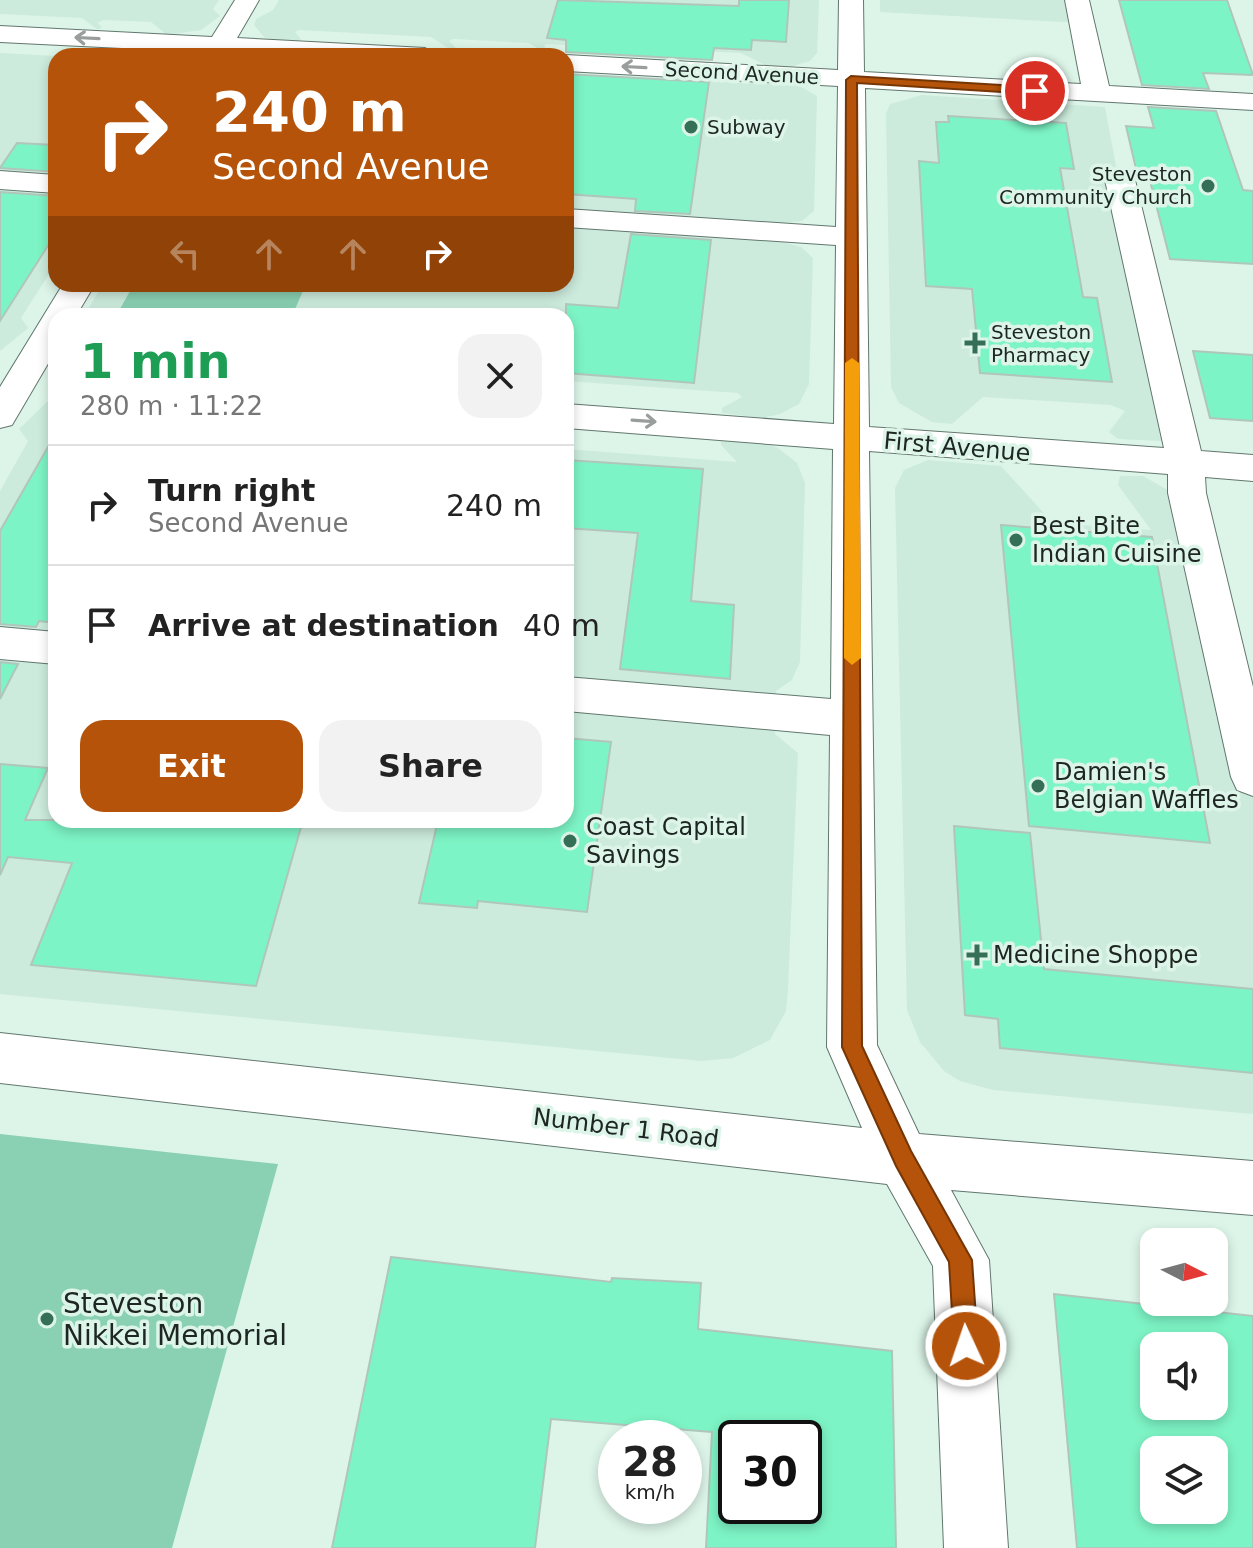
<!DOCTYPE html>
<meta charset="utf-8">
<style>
:root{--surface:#fff;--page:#f2f2f2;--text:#222;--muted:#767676;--line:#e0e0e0;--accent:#b45309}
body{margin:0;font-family:"DejaVu Sans",sans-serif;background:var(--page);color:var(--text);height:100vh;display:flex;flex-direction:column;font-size:30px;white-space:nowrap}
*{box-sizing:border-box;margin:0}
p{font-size:26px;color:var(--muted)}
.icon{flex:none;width:44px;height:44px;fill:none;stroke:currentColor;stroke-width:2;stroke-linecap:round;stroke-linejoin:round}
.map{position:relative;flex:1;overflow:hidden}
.side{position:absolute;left:48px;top:308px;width:526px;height:520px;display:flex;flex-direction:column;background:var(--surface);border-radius:24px;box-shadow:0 4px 12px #0003}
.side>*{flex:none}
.guide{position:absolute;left:48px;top:48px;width:526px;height:244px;border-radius:24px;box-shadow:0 4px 12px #0003;background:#b45309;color:#fff;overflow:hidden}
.needle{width:52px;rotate:96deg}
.buttons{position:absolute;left:1140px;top:1228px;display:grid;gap:16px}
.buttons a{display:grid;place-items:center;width:88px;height:88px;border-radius:16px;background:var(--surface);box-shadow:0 4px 12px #0003;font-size:40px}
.speed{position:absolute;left:598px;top:1420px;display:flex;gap:16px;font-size:40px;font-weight:700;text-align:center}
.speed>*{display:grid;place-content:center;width:104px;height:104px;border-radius:50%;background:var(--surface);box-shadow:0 4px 12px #0003;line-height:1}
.speed small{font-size:20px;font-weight:400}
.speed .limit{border:4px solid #111;border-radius:12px;background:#fff;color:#111}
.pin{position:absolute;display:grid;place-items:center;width:68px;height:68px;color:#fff;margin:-34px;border:4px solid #fff;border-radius:50%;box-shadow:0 2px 8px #0007}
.me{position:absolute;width:88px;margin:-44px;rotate:357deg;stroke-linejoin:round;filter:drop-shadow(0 0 6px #0008)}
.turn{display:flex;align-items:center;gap:28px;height:168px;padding:0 32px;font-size:36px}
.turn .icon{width:104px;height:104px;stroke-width:2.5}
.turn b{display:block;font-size:56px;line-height:68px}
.lanes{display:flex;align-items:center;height:76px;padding:0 32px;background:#0003;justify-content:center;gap:40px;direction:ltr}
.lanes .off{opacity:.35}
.round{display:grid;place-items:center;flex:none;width:84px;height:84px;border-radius:24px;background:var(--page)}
.headline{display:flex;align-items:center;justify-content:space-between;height:136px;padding:0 32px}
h1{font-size:48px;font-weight:700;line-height:60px;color:#1e9e55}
.cta{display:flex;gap:16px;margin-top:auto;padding:16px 32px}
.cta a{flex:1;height:92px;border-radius:24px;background:var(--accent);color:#fff;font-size:32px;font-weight:700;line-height:92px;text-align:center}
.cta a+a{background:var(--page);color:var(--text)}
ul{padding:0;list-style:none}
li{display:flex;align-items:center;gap:24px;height:120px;padding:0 32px;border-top:2px solid var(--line)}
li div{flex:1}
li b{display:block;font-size:30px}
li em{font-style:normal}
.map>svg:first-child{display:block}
.built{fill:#ccebdc}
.green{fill:#8ad0b2}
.building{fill:#7df4c5;stroke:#b0c6bc;stroke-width:2;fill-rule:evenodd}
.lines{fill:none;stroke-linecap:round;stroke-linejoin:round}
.minor-casing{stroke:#62776d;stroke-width:2}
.minor{fill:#fff;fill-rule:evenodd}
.oneway{stroke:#999d9c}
.route{fill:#b45309;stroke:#753606;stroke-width:2}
.slow{fill:#f59e0b}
.poi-dot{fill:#356f58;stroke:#ddf5e9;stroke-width:3}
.labels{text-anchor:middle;stroke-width:7;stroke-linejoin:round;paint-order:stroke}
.far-street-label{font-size:20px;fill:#1d2622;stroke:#ddf5e9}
.far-poi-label{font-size:20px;fill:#1d2622;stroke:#ddf5e9;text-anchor:start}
.street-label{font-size:24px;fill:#1d2622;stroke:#ddf5e9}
.poi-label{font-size:24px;fill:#1d2622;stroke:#ddf5e9;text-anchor:start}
.near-poi-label{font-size:28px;fill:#1d2622;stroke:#ddf5e9;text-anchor:start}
</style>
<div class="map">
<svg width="1253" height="1548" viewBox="0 0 1253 1548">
<rect width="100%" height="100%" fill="#ddf5e9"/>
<g class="built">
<polygon points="0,0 219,0 213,9 220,16 201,30 167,35 151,22 103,20 97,23 102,27 98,30 82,18 0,14"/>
<polygon points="279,0 819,0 817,53 810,61 783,69 771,68 741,53 680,50 675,54 684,59 682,62 656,50 546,44 544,47 552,52 547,54 529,43 453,39 449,41 456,48 451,50 431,37 299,30 295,32 301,39 298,41 281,41 265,38 254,25 256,19 273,10"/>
<polygon points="880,0 1077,0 1082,23 880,12"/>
<polygon points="0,53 57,56 56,263 21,318 28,328 0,351"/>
<polygon points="704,77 796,84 817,96 814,211 802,221 784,223 783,242 801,247 813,258 809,384 799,404 780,414 762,418 722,413 722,408 742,397 738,393 566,381 566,316 84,316 103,284 566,284 566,84 680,91 695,79"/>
<polygon points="922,95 1105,107 1166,434 1161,441 1118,439 1109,432 1125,411 1111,405 983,397 952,424 932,422 899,403 891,387 886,114 890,104"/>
<polygon points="56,399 56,820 566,820 566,449 737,462 721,445 721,440 758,440 778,448 797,463 805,483 800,662 792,680 776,691 775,734 798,753 788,989 786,1011 770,1040 733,1058 701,1061 0,994 0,491 28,441 19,429 47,402"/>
<polygon points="928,460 1001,466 1053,523 1151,530 1118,485 1120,476 1143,476 1166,489 1187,493 1253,777 1253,1114 993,1090 960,1081 944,1071 920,1042 907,1010 895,488 904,470"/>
</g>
<g class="green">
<polygon points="134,284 306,284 292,316 116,316"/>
<polygon points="0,1134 278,1164 172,1548 0,1548"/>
</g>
<g class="building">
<polygon points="558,0 739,6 739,0 789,0 786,42 752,40 751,50 714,48 712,60 566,52 566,40 547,38"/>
<polygon points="1119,0 1227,0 1253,75 1203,73 1209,89 1142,85"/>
<polygon points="566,74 709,82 690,214 635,211 636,199 566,194"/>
<polygon points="1148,107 1216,111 1243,190 1253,191 1253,264 1170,259 1148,173 1137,173 1126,126 1154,128"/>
<polygon points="948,116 1066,123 1074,169 1060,168 1083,297 1097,298 1112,382 980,373 972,289 926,286 919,161 939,163 936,122 949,122"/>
<polygon points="17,143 56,145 56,172 0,168"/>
<polygon points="0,192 56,196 56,233 0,321"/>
<polygon points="631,234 711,240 694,383 566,373 566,304 618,308"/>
<polygon points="1193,351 1253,355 1253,421 1210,418"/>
<polygon points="56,433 56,623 39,621 36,627 0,624 0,531"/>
<polygon points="566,460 703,469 691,601 734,605 730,679 620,669 638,533 566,528"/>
<polygon points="1001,525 1152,537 1210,843 1029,826"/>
<polygon points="0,662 18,664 0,699"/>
<polygon points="566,738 611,742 587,912 478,901 477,908 419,903 438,820 566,820"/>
<polygon points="0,764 48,768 25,820 303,820 256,986 31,965 72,863 8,857 0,875"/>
<polygon points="954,826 1030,833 1044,969 1253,989 1253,1073 1000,1048 998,1019 965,1015"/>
<path d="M391 1257 611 1282 612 1278 701 1283 698 1329 892 1351 896 1548H706L712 1432 551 1419 535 1548H332ZM736 1438H804V1506H736Z"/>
<path d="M1054 1294 1253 1316V1548H1077ZM1154 1346H1214V1406H1154ZM1154 1450H1214V1510H1154Z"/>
</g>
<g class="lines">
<g class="minor-casing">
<g id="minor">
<polygon points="235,0 259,0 237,38 425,48 438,56 201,56 203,52 0,42 0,26 212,37"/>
<polygon points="839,0 863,0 864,72 1081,84 1065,0 1089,0 1109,86 1253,94 1253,110 865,88 869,427 1164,448 1105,180 1110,174 1130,174 1135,180 1201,451 1253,455 1253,481 1205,477 1206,493 1253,687 1253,796 1237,790 1231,777 1168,493 1168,474 869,451 877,1045 919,1134 1253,1161 1253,1215 951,1190 989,1260 1008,1548 944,1548 933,1266 887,1184 0,1083 0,1033 862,1128 827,1047 830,735 566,711 566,677 831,699 833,449 566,428 566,404 834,424 836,245 566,227 566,209 836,227 838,86 566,71 566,56 562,56 566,55 838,70"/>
<polygon points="0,171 56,175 56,193 0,189"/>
<polygon points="63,284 95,284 76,316 56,316 56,350 12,425 0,428 0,387"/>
<polygon points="0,627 56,632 56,664 0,659"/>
</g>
</g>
<use href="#minor" class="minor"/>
</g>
<defs><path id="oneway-shaft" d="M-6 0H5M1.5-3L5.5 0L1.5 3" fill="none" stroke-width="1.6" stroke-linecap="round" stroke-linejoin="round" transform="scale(2)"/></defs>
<g class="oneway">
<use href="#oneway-shaft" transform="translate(87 38) rotate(-177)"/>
<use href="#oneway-shaft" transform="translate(634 67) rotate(-177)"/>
<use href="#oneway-shaft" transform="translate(644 421) rotate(4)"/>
</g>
<polygon class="route" points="851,76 1035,87 1040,91 1035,94 857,83 862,1046 911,1151 972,1260 978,1346 974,1355 966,1358 957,1355 954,1346 949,1262 896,1166 842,1047 846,80"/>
<polygon class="slow" points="852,358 859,363 861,658 852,665 844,658 845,363"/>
<g class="poi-dot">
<circle cx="691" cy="127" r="8"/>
<circle cx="1208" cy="186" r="8"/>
<path d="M971 331h8v8h8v8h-8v8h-8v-8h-8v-8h8z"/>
<circle cx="1016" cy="540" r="8"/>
<circle cx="1038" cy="786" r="8"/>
<circle cx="570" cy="841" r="8"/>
<path d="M973 943h8v8h8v8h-8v8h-8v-8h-8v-8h8z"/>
<circle cx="47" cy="1319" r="8"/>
</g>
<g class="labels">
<g class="far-street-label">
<text transform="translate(742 73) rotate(3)" y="7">Second Avenue</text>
</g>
<g class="far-poi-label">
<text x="707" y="134">Subway</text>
<text x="1192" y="181" text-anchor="end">Steveston<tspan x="1192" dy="23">Community Church</tspan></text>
<text x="991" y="339">Steveston<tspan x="991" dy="23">Pharmacy</tspan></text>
</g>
<g class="street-label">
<text transform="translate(957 447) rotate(5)" y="8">First Avenue</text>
<text transform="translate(626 1128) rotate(7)" y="8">Number 1 Road</text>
</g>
<g class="poi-label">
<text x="1032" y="534">Best Bite<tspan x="1032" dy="28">Indian Cuisine</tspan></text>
<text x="1054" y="780">Damien's<tspan x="1054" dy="28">Belgian Waffles</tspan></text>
<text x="586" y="835">Coast Capital<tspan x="586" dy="28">Savings</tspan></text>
<text x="993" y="963">Medicine Shoppe</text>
</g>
<g class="near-poi-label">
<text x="63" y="1313">Steveston<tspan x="63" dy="32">Nikkei Memorial</tspan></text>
</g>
</g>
</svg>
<div class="buttons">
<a><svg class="needle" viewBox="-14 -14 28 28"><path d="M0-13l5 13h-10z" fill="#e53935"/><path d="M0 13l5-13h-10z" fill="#767676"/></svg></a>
<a><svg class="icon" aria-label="sound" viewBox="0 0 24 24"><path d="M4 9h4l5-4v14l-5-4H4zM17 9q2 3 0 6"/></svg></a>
<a><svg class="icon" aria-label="layers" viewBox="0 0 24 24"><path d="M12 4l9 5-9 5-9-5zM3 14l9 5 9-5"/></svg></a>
</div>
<div class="speed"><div>28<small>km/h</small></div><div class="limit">30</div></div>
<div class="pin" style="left:1035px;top:91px;background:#d93025"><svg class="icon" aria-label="arrive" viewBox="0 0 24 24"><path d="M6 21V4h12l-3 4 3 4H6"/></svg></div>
<svg class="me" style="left:966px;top:1346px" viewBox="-20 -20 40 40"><circle r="17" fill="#b45309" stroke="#fff" stroke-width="3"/><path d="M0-11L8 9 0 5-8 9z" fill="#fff"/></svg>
<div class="guide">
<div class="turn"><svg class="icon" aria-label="right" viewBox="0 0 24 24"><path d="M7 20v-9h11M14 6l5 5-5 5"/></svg><div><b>240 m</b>Second Avenue</div></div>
<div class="lanes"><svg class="icon off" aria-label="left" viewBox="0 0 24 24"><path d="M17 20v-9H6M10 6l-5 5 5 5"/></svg><svg class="icon off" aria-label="ahead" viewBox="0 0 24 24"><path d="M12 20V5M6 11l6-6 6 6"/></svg><svg class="icon off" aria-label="ahead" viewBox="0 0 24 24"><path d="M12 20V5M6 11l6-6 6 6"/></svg><svg class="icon" aria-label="right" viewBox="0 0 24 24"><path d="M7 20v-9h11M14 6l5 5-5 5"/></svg></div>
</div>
<section class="side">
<div class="headline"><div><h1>1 min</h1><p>280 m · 11:22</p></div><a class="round"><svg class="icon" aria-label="close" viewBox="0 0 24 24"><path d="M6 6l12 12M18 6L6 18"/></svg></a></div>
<ul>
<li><svg class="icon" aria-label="right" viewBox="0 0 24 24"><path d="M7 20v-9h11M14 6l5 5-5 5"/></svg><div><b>Turn right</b><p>Second Avenue</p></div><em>240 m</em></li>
<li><svg class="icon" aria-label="arrive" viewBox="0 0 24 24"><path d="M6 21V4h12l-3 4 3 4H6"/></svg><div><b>Arrive at destination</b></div><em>40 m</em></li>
</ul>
<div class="cta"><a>Exit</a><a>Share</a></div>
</section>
</div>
